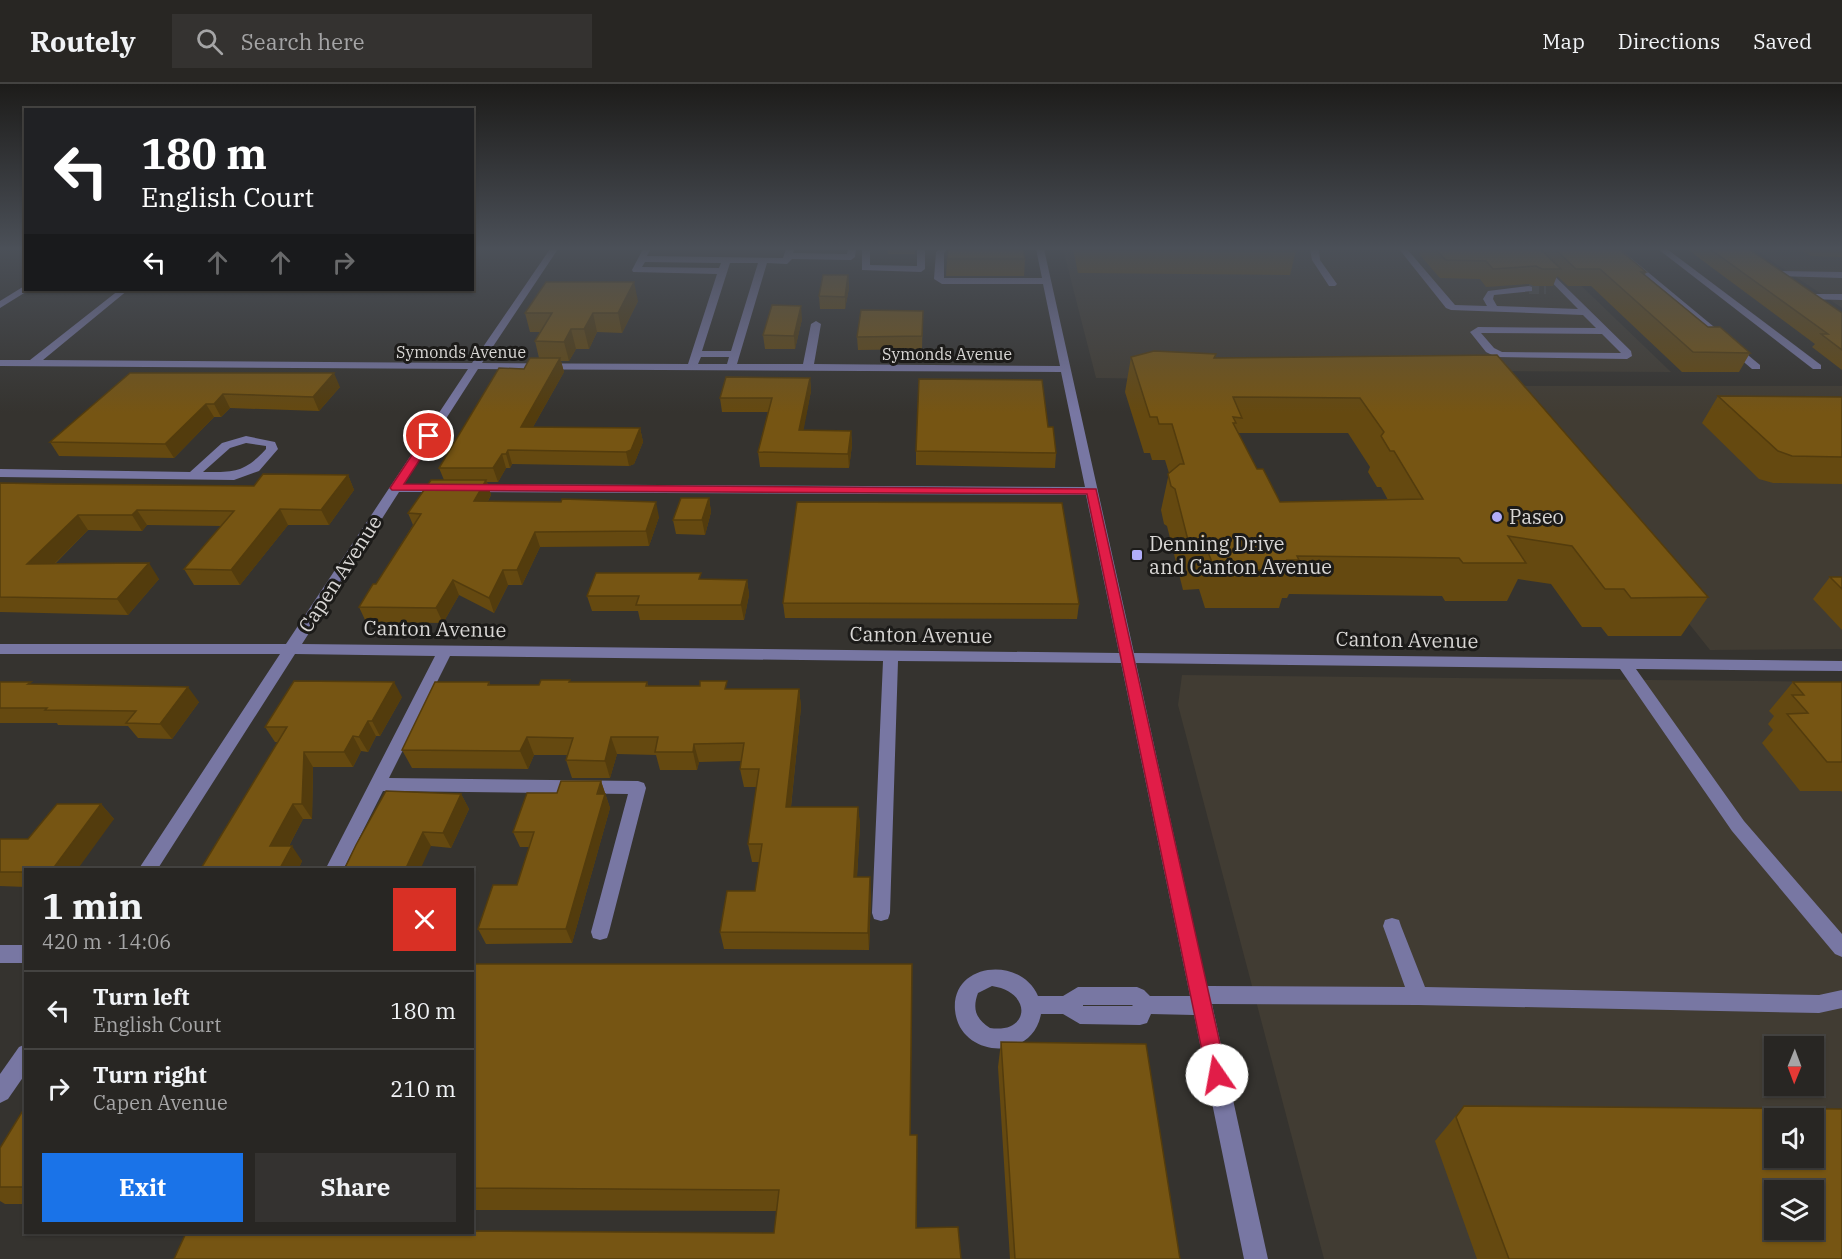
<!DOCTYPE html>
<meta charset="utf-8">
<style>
:root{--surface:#282623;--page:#343230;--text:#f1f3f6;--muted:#a5a5a6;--line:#444341;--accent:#1a73e8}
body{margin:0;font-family:"IBM Plex Serif",serif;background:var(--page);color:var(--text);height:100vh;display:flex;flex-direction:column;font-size:22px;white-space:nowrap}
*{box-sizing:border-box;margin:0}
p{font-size:20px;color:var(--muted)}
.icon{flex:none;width:33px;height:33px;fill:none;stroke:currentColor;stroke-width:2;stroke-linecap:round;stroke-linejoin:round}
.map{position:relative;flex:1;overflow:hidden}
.details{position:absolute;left:24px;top:784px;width:450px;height:366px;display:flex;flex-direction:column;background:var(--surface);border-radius:0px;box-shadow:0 2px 4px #0004,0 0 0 2px var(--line)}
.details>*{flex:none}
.top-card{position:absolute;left:24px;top:24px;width:450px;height:183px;border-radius:0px;box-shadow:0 2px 4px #0004,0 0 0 2px var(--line);background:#202124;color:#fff;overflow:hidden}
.needle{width:39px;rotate:181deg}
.tools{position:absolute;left:1764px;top:952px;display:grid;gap:12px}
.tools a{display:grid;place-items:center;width:60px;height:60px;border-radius:0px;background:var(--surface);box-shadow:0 2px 4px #0004,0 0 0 2px var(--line);font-size:30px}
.pin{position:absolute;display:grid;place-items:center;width:51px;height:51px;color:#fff;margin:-26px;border:3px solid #fff;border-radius:50%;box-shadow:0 2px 6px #0007}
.me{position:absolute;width:66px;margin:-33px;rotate:348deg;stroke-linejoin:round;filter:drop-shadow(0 0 4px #0008)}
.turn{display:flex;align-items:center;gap:21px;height:126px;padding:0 18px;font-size:27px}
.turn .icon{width:78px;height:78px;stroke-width:2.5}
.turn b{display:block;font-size:42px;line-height:51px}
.lanes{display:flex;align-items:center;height:57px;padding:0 18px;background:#0003;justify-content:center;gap:30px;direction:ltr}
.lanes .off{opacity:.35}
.round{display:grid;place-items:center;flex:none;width:63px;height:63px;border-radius:0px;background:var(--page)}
.head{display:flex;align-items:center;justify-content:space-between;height:102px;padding:0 18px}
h1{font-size:36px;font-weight:700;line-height:45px}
.cta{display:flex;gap:12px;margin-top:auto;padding:12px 18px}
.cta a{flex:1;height:69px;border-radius:0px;background:var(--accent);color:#fff;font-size:24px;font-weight:700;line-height:69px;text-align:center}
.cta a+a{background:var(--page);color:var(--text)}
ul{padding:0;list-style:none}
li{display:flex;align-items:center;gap:18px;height:78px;padding:0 18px;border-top:2px solid var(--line)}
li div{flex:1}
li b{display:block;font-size:22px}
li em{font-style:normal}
header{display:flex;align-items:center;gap:36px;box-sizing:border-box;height:84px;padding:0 30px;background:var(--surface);border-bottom:2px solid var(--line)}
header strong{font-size:28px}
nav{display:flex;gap:33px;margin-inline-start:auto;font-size:21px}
.search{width:420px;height:54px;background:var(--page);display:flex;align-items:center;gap:15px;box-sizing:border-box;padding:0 21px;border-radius:0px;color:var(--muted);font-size:22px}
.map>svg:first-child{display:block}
.built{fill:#413c33;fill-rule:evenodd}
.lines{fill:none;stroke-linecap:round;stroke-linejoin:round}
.minor-tunnel{stroke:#4e4c48;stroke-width:10;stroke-dasharray:10 5;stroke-linecap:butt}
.minor{fill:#7877a3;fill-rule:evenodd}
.wall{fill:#654910;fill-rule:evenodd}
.shaded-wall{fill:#533c0d}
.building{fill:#765513;stroke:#533c0d;stroke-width:1.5;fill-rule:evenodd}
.route{fill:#e11d48;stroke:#92132f;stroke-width:1.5}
.poi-dot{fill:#b1adfa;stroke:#1c1b19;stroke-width:2}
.labels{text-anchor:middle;stroke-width:6;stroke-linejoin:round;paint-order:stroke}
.far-street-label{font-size:16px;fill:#d9d7d5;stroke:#1c1b19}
.poi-label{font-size:20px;fill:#d9d7d5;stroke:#1c1b19;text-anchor:start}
.street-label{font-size:20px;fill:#d9d7d5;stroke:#1c1b19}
</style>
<header>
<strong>Routely</strong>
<div class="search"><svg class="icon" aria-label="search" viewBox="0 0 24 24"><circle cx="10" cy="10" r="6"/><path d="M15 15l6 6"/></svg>Search here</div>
<nav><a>Map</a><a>Directions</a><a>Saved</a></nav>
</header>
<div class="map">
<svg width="1842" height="1175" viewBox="0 0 1842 1175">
<rect width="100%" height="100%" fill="#35332f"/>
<g class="built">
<polygon points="1063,165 1543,165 1671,288 1474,287 1482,300 1096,294"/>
<polygon points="1754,165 1842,165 1842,224"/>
<polygon points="1499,302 1842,302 1842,565 1710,566"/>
<path d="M1182 591 1842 598V1175H1324L1178 621ZM1774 963H1814V1002H1774ZM1774 1035H1814V1074H1774ZM1774 1107H1814V1146H1774Z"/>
</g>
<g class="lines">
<polyline class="minor-tunnel" points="1529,205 1546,205"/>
<g class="minor">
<path d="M550 165H558L482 279 688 280 717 190 633 188 632 186 643 165 650 166 647 172 783 174 786 165H794L793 169 847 170 848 165H856L855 173 851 176 792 175 787 180 767 179 737 280H803L811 240 816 237 821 240 814 280 1060 282 1043 200H942L934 195 936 168 939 165H947L944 169V194H1042L1036 165H1044L1134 569 1842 577V587L1636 585 1744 737 1842 850V873L1835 870 1732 747 1620 585 1136 579 1207 902 1405 903 1383 842 1385 836 1392 834 1399 836 1401 842 1425 903 1819 911 1842 906V924L1819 929 1418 921 1212 920 1268 1175H1244L1194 931 1151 930 1147 939 1140 941 1080 940 1063 930H1041C1032 979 959 974 955 926 951 879 1020 871 1038 912H1063L1078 903H1137L1144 906 1150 912H1190L1121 579 898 577 890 829 888 835 881 837 874 835 872 829 883 577 450 572 389 694 638 697 644 699 646 704 609 848 607 854 600 856 593 854 591 848 628 710 383 707 343 786H325L435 572 295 570 157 786H138L280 570H0V560H286L468 285 0 282V276H30L119 206H128L43 276 472 279ZM645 178 721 179 719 184 642 183ZM730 179H758L731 267H702ZM701 273H729L727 280H698ZM478 285 1061 288 1085 403 471 400 465 404 471 408 1086 411 1119 569 302 560 399 408H444L450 404 444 400H404ZM992 902C1033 908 1030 950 990 944 976 935 972 925 978 909ZM1083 921H1132L1133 922H1083Z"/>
<polygon points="862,165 870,165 870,181 917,182 917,165 925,165 925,185 921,188 862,186"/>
<polygon points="1310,165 1319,165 1320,176 1337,200 1335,202 1329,202 1312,176"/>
<path d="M1399 165H1407L1455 221 1487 222 1483 215 1488 207 1529 202 1532 203V207L1494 211 1493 215 1497 222 1578 225 1519 165H1527L1631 267 1632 272 1627 275 1496 273 1486 268 1470 248 1478 243 1596 244 1583 231 1451 226 1446 224ZM1481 249 1602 250 1621 269 1502 268 1494 264Z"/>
<polygon points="1611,165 1620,165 1760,281 1760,285 1752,285"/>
<polygon points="1658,165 1667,165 1821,281 1821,285 1813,285"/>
<polygon points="1779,187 1842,188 1842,194 1776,192 1776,188"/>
<polygon points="26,201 26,206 29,206 0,224 0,217"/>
<polygon points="1811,210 1842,210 1842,216 1808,215 1808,211"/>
<path d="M246 352 275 358 278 365 259 387 234 396 0 393V385L190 388 222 359ZM246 359 266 362V365C244 389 234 388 203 388L230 364Z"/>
<rect x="0" y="861" width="26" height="18"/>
<polygon points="26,960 26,989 8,1015 0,1019 0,990 19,963"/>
</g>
</g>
<g class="wall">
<polygon points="654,165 771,165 770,166"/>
<rect x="888" y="165" width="27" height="5"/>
<polygon points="1073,165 1294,165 1296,167 1290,191 1078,189"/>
<polygon points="1421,165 1619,165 1646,188 1645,191 1708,243 1750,269 1739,288 1682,288 1591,202 1568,202 1557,192 1553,202 1534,202 1529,200 1486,203 1480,195 1440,194 1419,170"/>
<polygon points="1687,165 1749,165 1842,229 1842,286 1812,263 1815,260"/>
<polygon points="1799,165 1842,165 1842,173 1811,172"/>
<polygon points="947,175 1025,175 1024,192 946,192"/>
<polygon points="848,191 849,204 845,225 820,225 819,212"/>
<polygon points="638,217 622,249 597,248 589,265 576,265 569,277 561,277 564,288 533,343 640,344 643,358 634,380 629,382 512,380 510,384 506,384 498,398 487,398 491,411 488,417 659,433 649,462 540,463 522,501 508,501 494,529 459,511 443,539 366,538 359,523 376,500 413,441 408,429 444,396 439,384 524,285 539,274 535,257 540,248 530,248 525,229"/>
<polygon points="923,227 922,265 858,266 857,253"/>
<polygon points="802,235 795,265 765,265 763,251"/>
<path d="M1216 270 1215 274 1497 271 1708 513 1681 552H1608L1601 543H1582L1551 500 1518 495 1507 517H1445L1442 512 1289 510 1287 514H1282L1279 524H1205L1199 505 1183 506 1167 442 1164 440 1161 426 1169 389 1165 376H1152L1150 369H1144L1125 308 1131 273ZM1238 349H1348L1370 383 1368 388 1377 403H1381L1388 416 1280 418 1257 385Z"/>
<polygon points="130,289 340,303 319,327 230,324 221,333 214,333 174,374 59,372 50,358"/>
<polygon points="810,294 811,307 803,346 851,347 852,361 849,384 760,383 758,368 768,328 722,328 720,314"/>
<polygon points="1718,312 1842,313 1842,400 1773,399 1759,395 1702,339"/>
<polygon points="1048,343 1056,369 1055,384 916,381 916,367"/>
<polygon points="348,391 354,406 329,441 288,441 240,501 194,501 184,485 221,442 147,441 142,447 88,446 55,480 159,495 128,531 0,528 0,399 53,400 254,402"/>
<polygon points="709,414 711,428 705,451 676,450 673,436"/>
<polygon points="1830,493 1842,493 1842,546 1813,515"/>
<polygon points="702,495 747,496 749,511 744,536 640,536 638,527 592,527 587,512"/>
<polygon points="783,519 1079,520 1077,535 785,534"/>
<polygon points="570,596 570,598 647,598 648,602 728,605 799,605 801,623 791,723 858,723 860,741 857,793 871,810 869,866 724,865 720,848 755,807 759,778 752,778 748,760 757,703 744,703 740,685 741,677 699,678 697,686 660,686 656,671 617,670 610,694 572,694 566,676 567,671 534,671 528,685 412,684 402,666 489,598 490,601 539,601"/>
<polygon points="0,598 33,600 199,618 172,655 138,654 128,642 58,641 57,639 0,639"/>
<polygon points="1793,598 1842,598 1842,708 1841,707 1800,707 1762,659 1773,646 1768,640 1774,632 1769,627"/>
<polygon points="402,613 380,652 376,652 368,668 361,667 353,683 313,683 312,735 303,735 289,762 302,777 298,786 200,786 278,658 275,658 265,643"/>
<polygon points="601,697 610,724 572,859 486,860 478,845 517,801 529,763 520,763 513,748 557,709"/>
<polygon points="461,710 469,725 451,764 431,762 344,786"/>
<polygon points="101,720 114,735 26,786 26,803 0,802 0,755 28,755"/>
<polygon points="472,880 912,906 910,1051 917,1144 961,1175 774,1149 777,1127 472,1126"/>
<polygon points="1001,958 1180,1175 1010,1175 998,983"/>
<polygon points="1464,1022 1842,1175 1477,1175 1435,1057"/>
<polygon points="26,1028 26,1120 5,1120 0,1117 0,1064"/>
</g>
<g class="shaded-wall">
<polygon points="848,191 849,204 845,225 845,213"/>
<polygon points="634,198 638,217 622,249 618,229"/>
<polygon points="801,222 802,235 795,265 794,252"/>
<polygon points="593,229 597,248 589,265 584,245"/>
<polygon points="571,245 576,265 569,277 564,258"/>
<polygon points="560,274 564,288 525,357 521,343"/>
<polygon points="334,289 340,303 319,327 313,313"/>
<polygon points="810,294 811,307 801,360 799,346"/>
<polygon points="223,310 230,324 221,333 214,320"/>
<polygon points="206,320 214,333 174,374 165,360"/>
<polygon points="640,344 643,358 634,380 629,382 626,368"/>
<polygon points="851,347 852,361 849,384 848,370"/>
<polygon points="508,366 512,380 510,384 506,370"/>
<polygon points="502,370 506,384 498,398 493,384"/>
<polygon points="348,391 354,406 329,441 321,426"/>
<polygon points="486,396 491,411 480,431 474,417"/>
<polygon points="709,414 711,428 705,451 702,436"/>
<polygon points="656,418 659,433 649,462 646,447"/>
<polygon points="280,425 288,441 240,501 231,486"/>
<polygon points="137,426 147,441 142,447 132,431"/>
<polygon points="78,431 88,446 39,495 27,480"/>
<polygon points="535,448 540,463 522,501 517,486"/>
<polygon points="149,479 159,495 128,531 117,515"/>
<polygon points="503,486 508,501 494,529 489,514"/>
<polygon points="453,496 459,511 443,539 436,524"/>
<polygon points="747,496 749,511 744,536 741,521"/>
<polygon points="394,598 402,613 380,652 372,637"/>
<polygon points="188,603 199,618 172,655 160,640"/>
<polygon points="799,605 801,623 789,741 786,723"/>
<polygon points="368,637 376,652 368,668 359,653"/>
<polygon points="353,652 361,667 353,683 344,668"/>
<polygon points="527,653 534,671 528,685 520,667"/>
<polygon points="611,653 617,670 610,694 605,677"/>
<polygon points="694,660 699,678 697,686 693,668"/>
<polygon points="304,668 313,683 312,735 302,720"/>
<polygon points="601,697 610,724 572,859 566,845"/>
<polygon points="461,710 469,725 451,764 443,749"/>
<polygon points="101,720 114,735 77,786 52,786"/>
<polygon points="293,720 303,735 281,777 270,762"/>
<polygon points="858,723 860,741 856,810 854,793"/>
<polygon points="423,748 431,762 420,786 405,786"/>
<polygon points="292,762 302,777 298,786 279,786"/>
<polygon points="870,793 871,810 869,866 868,849"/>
<polygon points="912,880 912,906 910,1074 910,1051"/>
</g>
<g class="building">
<polygon points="948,165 1023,165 1025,175 947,175"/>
<polygon points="1081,165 1294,165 1296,167 1081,166"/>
<polygon points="1435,165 1540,165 1561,185 1542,185 1536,182 1493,185 1486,177 1446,176"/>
<polygon points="1555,165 1619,165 1646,188 1641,188 1708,243 1720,243 1750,269 1693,268 1600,185 1576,185"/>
<polygon points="1710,165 1749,165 1842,229 1842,266 1821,250 1828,250"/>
<polygon points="823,191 848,191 845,213 819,212"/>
<polygon points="546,198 634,198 618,229 593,229 584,245 571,245 564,258 535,257 552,229 525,229"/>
<polygon points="772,221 801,222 794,252 763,251"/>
<polygon points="861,226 923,227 922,252 857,253"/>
<path d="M1154 267 1216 270 1214 274 1497 271 1708 513 1631 514 1624 505H1605L1572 462 1508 452 1526 479H1463L1459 474 1297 472 1299 476H1287L1291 486H1215L1208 468H1191L1175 405 1171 402 1168 390 1180 380H1184L1172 340H1159L1157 333H1150L1131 273ZM1233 313 1360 314 1384 348 1381 352 1390 367H1394L1423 415 1280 418 1263 385H1257L1233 339H1236L1233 333 1242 334Z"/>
<polygon points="530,274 560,274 521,343 640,344 631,366 626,368 508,366 506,370 502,370 493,384 439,384 499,284 524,285"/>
<polygon points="130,289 334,289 313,313 223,310 214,320 206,320 165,360 50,358"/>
<polygon points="726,293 810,294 799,346 851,347 848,370 758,368 772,314 720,314"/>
<polygon points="919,295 1042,296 1048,343 1053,343 1056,369 916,367"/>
<polygon points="1718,312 1842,313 1842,373 1792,372 1778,367"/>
<polygon points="263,390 348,391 321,426 280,425 231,486 184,485 234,427 137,426 132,431 78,431 27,480 149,479 117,515 0,513 0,399 53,400 254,402"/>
<polygon points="431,396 486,396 474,417 561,418 562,415 656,418 646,447 535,448 517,486 503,486 489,514 453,496 436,524 359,523 373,500 376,500 421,430 408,429"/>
<polygon points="681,414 709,414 702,436 673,436"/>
<polygon points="797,418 1062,419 1079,520 783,519"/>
<polygon points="596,489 701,489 699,495 747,496 741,521 636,521 639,512 587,512"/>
<polygon points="1830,493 1842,493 1842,505"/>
<polygon points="541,596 570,596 569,598 647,598 646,602 700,602 700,597 727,597 725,605 799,605 786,723 858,723 854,793 870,793 868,849 720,848 727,807 755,807 762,760 748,760 759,685 740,685 744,659 694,660 693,668 655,668 658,653 611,653 605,677 566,676 573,654 527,653 520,667 402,666 435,598 489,598 488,601 539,601"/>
<polygon points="294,597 394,598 372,637 368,637 359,653 353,652 344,668 304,668 302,720 293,720 270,762 292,762 279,786 200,786 287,643 265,643"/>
<polygon points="0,598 31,598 28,600 188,603 160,640 126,639 136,627 45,626 47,624 0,624"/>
<polygon points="1793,598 1842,598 1842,678 1827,678 1787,630 1808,629 1792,611 1804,611"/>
<polygon points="561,697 601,697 597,710 605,710 566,845 478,845 493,801 517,801 534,748 513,748 527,709 557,709"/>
<polygon points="386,707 461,710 443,749 423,748 405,786 344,786 356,761"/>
<polygon points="57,720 101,720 52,786 26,786 26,788 0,788 0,755 28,755"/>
<polygon points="472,880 912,880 910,1051 917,1051 916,1144 958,1143 961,1175 174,1175 186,1149 472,1149 472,1147 774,1149 779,1106 472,1104"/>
<polygon points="1001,958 1146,960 1180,1175 1015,1175"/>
<path d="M1464 1022 1842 1025V1175H1509L1456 1033ZM1774 1035H1814V1074H1774ZM1774 1107H1814V1146H1774Z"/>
<polygon points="22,1028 26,1028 26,1103 0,1103 0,1064"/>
</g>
<linearGradient id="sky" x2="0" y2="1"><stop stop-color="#1d1c1a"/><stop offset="0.5" stop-color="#4b5058"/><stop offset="1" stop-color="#4b5058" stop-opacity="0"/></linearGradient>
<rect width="1842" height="329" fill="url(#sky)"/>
<polygon class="route" points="429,349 435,352 404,400 1096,405 1227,991 1224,998 1217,1001 1210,998 1207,991 1087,410 392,406 390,404 426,350"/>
<g class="poi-dot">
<circle cx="1497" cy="433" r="6"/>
<rect x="1131" y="465" width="12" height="12" rx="3"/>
</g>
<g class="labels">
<g class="far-street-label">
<text x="461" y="274">Symonds Avenue</text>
<text x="947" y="276">Symonds Avenue</text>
</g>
<g class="poi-label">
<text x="1509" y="440">Paseo</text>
<text x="1149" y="467">Denning Drive<tspan x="1149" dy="23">and Canton Avenue</tspan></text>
</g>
<g class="street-label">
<text transform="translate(340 490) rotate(-57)" y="7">Capen Avenue</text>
<text transform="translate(435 545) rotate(1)" y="7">Canton Avenue</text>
<text transform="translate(921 551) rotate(1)" y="7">Canton Avenue</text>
<text transform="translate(1407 556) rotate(1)" y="7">Canton Avenue</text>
</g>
</g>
</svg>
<div class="tools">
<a><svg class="needle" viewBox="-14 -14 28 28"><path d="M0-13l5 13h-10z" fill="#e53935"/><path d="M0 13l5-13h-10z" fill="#a5a5a6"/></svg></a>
<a><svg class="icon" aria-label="sound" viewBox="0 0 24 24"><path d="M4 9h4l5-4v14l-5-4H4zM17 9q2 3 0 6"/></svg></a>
<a><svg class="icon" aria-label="layers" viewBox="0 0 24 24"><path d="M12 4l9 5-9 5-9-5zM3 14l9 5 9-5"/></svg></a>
</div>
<div class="pin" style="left:429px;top:352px;background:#d93025"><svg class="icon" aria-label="arrive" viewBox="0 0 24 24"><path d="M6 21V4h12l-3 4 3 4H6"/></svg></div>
<svg class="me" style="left:1217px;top:991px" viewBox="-20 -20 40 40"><circle r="19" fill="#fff"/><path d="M0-13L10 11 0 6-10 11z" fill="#e11d48"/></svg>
<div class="top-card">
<div class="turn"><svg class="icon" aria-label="left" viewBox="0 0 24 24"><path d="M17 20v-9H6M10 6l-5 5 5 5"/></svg><div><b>180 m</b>English Court</div></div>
<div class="lanes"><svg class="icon" aria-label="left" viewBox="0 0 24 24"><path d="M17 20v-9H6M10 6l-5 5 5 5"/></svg><svg class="icon off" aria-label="ahead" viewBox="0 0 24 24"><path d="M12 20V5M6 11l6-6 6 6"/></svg><svg class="icon off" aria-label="ahead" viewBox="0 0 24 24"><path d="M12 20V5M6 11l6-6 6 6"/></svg><svg class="icon off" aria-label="right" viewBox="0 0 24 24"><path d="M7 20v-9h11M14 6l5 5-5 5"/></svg></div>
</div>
<section class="details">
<div class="head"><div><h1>1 min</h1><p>420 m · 14:06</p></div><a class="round" style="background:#d93025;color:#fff"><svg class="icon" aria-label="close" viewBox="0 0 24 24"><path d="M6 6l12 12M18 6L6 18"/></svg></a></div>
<ul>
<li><svg class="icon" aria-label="left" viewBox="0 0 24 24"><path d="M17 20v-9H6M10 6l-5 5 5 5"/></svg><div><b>Turn left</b><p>English Court</p></div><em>180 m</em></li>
<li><svg class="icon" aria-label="right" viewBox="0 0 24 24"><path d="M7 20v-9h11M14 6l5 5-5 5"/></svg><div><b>Turn right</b><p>Capen Avenue</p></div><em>210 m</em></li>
</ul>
<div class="cta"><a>Exit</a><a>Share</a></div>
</section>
</div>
